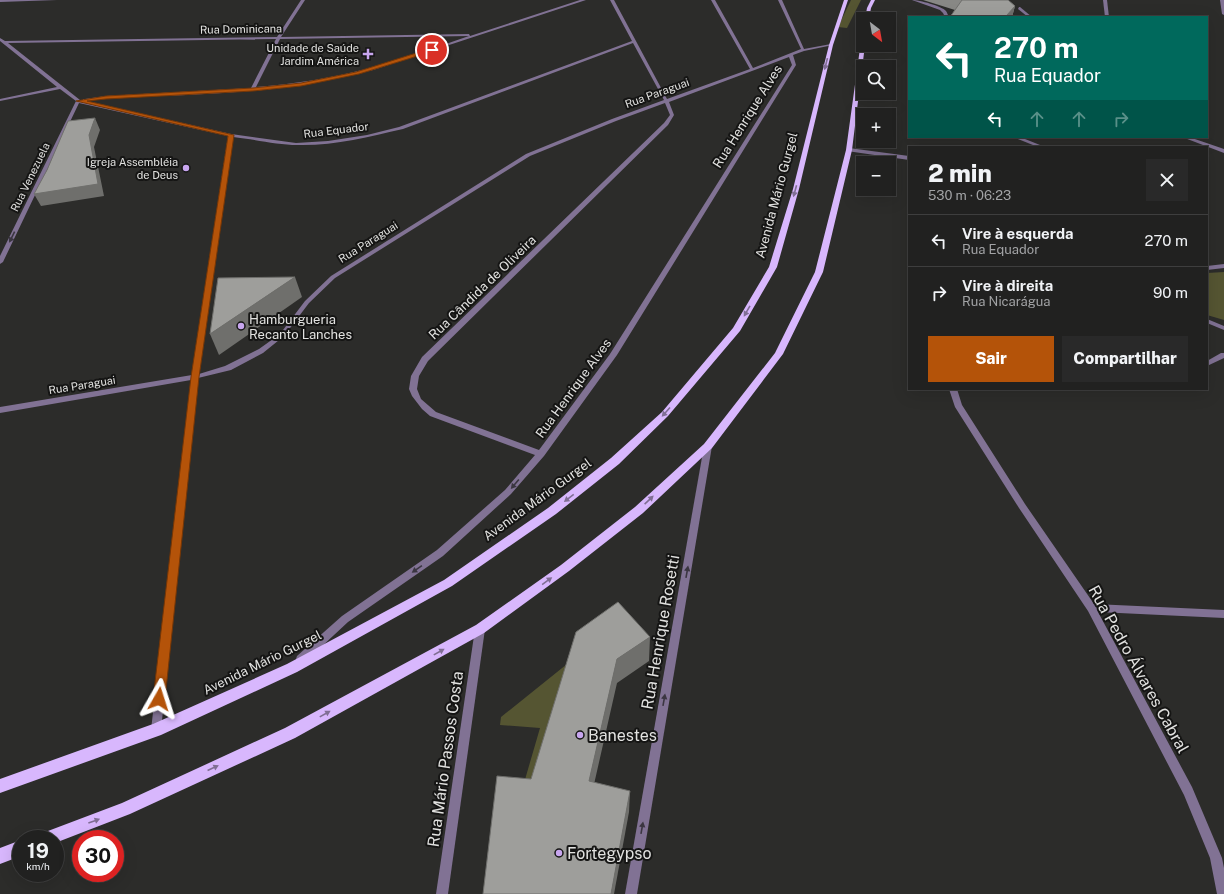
<!DOCTYPE html>
<html lang="pt">
<meta charset="utf-8">
<style>
:root{--surface:#212120;--page:#292929;--text:#f1f3f6;--muted:#a2a3a5;--line:#3e3e3e;--accent:#b45309}
body{margin:0;font-family:"Public Sans",sans-serif;background:var(--page);color:var(--text);height:100vh;display:flex;flex-direction:column;font-size:15px;white-space:nowrap}
*{box-sizing:border-box;margin:0}
p{font-size:13px;color:var(--muted)}
.icon{flex:none;width:22px;height:22px;fill:none;stroke:currentColor;stroke-width:2;stroke-linecap:round;stroke-linejoin:round}
.map{position:relative;flex:1;overflow:hidden}
.drawer{position:absolute;left:908px;top:146px;width:300px;height:244px;display:flex;flex-direction:column;background:var(--surface);border-radius:0px;box-shadow:0 4px 16px #0002,0 0 0 1px var(--line)}
.drawer>*{flex:none}
.top-card{position:absolute;left:908px;top:16px;width:300px;height:122px;border-radius:0px;box-shadow:0 4px 16px #0002,0 0 0 1px var(--line);background:#00695c;color:#fff;overflow:hidden}
.needle{width:26px;rotate:149deg}
.tools{position:absolute;left:856px;top:12px;display:grid;gap:8px}
.tools a{display:grid;place-items:center;width:40px;height:40px;border-radius:0px;background:var(--surface);box-shadow:0 4px 16px #0002,0 0 0 1px var(--line);font-size:20px}
.speed{position:absolute;left:12px;top:830px;display:flex;gap:8px;font-size:20px;font-weight:700;text-align:center}
.speed>*{display:grid;place-content:center;width:52px;height:52px;border-radius:50%;background:var(--surface);box-shadow:0 4px 16px #0002,0 0 0 1px var(--line);line-height:1}
.speed small{font-size:10px;font-weight:400}
.speed .limit{border:6px solid #d22;background:#fff;color:#111}
.pin{position:absolute;display:grid;place-items:center;width:34px;height:34px;color:#fff;margin:-17px;border:2px solid #fff;border-radius:50%;box-shadow:0 1px 4px #0007}
.me{position:absolute;width:44px;margin:-22px;rotate:6deg;stroke-linejoin:round;filter:drop-shadow(0 0 3px #0008)}
.turn{display:flex;align-items:center;gap:14px;height:84px;padding:0 20px;font-size:18px}
.turn .icon{width:52px;height:52px;stroke-width:2.5}
.turn b{display:block;font-size:28px;line-height:34px}
.lanes{display:flex;align-items:center;height:38px;padding:0 20px;background:#0003;justify-content:center;gap:20px;direction:ltr}
.lanes .off{opacity:.35}
.round{display:grid;place-items:center;flex:none;width:42px;height:42px;border-radius:0px;background:var(--page)}
.headline{display:flex;align-items:center;justify-content:space-between;height:68px;padding:0 20px}
h1{font-size:24px;font-weight:800;line-height:30px}
.primary-button{display:flex;gap:8px;margin-top:auto;padding:8px 20px}
.primary-button a{flex:1;height:46px;border-radius:0px;background:var(--accent);color:#fff;font-size:16px;font-weight:800;line-height:46px;text-align:center}
.primary-button a+a{background:var(--page);color:var(--text)}
ul{padding:0;list-style:none}
li{display:flex;align-items:center;gap:12px;height:52px;padding:0 20px;border-top:1px solid var(--line)}
li div{flex:1}
li b{display:block;font-size:15px}
li em{font-style:normal}
.map>svg:first-child{display:block}
.green{fill:#555532}
.lines{fill:none;stroke-linecap:round;stroke-linejoin:round}
.minor{fill:#817294;fill-rule:evenodd}
.primary{fill:#d8b7fd;fill-rule:evenodd}
.wall{fill:#888885}
.shaded-wall{fill:#6f6f6c}
.building{fill:#9e9e9b;stroke:#6f6f6c}
.oneway{fill:#806e94}
.oneway2{fill:#3b3641}
.route{fill:#b45309;stroke:#753606}
.poi-dot{fill:#c8a6ef;stroke:#151514;stroke-width:1.5}
.labels{text-anchor:middle;stroke-width:4;stroke-linejoin:round;paint-order:stroke}
.far-street-label{font-size:11px;fill:#e2e2e0;stroke:#151514}
.far-poi-label{font-size:11px;fill:#e2e2e0;stroke:#151514;text-anchor:end}
.street-label{font-size:13px;fill:#e2e2e0;stroke:#151514}
.poi-label{font-size:13px;fill:#e2e2e0;stroke:#151514;text-anchor:start}
.near-street-label{font-size:16px;fill:#e2e2e0;stroke:#151514}
.near-poi-label{font-size:16px;fill:#e2e2e0;stroke:#151514;text-anchor:start}
</style>
<div class="map">
<svg width="1224" height="894" viewBox="0 0 1224 894">
<rect width="100%" height="100%" fill="#2c2c2a"/>
<g class="green">
<polygon points="851,0 861,0 847,28 838,27"/>
<polygon points="1224,272 1224,320 1207,315 1207,273"/>
<polygon points="577,656 538,786 524,783 540,728 500,725 501,717"/>
</g>
<g class="lines">
<g class="minor">
<polygon points="0,0 57,0 0,2"/>
<path d="M301 0H305L281 37 469 34 470 36 580 0H586L373 70C352 75 330 80 308 84 241 95 173 95 106 98L85 101 231 134 296 143 328 141 367 135 399 127 632 41 610 0H614L667 99 750 69 711 0H715L753 68 801 49 778 0H782L804 49 831 44 833 45 804 51 793 55 796 65 617 355 544 456 511 494 443 556 348 622 305 662 301 664 297 662 296 659 297 656 342 616 437 550 505 490 535 455 430 416 422 409 412 396 409 389 411 376 422 357 664 123 670 115 665 103 616 121 530 156 335 278 309 303 284 336 263 353 231 370 198 378 161 730 160 734 156 735 152 734 151 730 191 380 0 413V407L192 375 228 136 79 103 3 262 0 264V256L76 101 60 89 0 101V99L57 87 0 41V38L5 41 277 37ZM469 36C436 47 404 59 370 68 333 78 294 84 256 87L280 39ZM276 39 251 88 106 96 85 99H83V101L80 100 8 43ZM633 43 664 100 612 119 526 154 331 276 305 301 280 334 259 349 225 366 199 374 233 137C253 139 278 145 297 145 333 146 368 137 403 129ZM789 57 792 65 610 354 539 450 436 412 421 399 417 389 419 376 428 361 668 125 674 115 669 102Z"/>
<path d="M912 0C919 0 942 6 946 11 947 12 948 16 949 17H945L943 13 940 10Z"/>
<polygon points="1103,0 1107,0 1109,17 1105,17"/>
<polygon points="1220,0 1224,0 1224,15 1222,14"/>
<polygon points="1019,7 1020,7 1032,17 1028,17 1018,9"/>
<polygon points="1013,137 1020,137 1045,147 1038,147"/>
<polygon points="1182,137 1189,137 1224,149 1224,153"/>
<polygon points="849,148 909,156 909,160 847,151 847,149"/>
<polygon points="1224,264 1224,268 1207,270 1207,266"/>
<polygon points="1207,319 1224,326 1224,330 1207,323"/>
<polygon points="1221,353 1224,353 1224,358 1207,366 1207,361"/>
<polygon points="949,389 957,389 962,405 1025,504 1094,604 1224,610 1224,618 1098,612 1192,787 1222,858 1224,868 1224,894 1217,894 1210,858 1184,795 1088,611 1019,508 955,407"/>
<polygon points="708,443 712,446 637,894 625,894 704,446"/>
<polygon points="480,625 483,626 485,629 448,894 436,894 475,629 477,626"/>
</g>
<g class="primary">
<polygon points="844,0 848,0 833,45 799,189 777,267 740,331 668,416 619,464 556,514 452,586 297,672 161,735 0,793 0,779 153,724 287,664 444,580 548,508 611,458 662,412 733,328 769,267 793,189 829,45"/>
<polygon points="871,0 875,0 871,8 869,19 865,19 867,8"/>
<polygon points="863,40 863,45 865,45 852,150 823,272 783,354 712,448 643,513 569,571 484,633 295,738 130,814 55,843 55,839 38,839 40,834 122,803 285,728 476,625 561,565 635,507 704,444 775,353 815,272 846,150 861,41"/>
<polygon points="21,840 21,856 0,864 0,848"/>
</g>
</g>
<polygon class="wall" points="923,0 1008,0 1015,6 1012,17 950,17 955,10"/>
<g class="shaded-wall">
<polygon points="1015,6 1012,17 1007,17 1007,15"/>
<polygon points="95,118 100,130 94,147 104,196 41,206 34,194 89,135"/>
<polygon points="295,277 302,297 219,355 210,334"/>
<polygon points="650,637 649,661 617,683 590,802 589,781 617,659"/>
<polygon points="630,791 629,812 614,894 611,894"/>
</g>
<g class="building">
<polygon points="962,0 1008,0 1015,6 1007,15 1007,17 950,17"/>
<polygon points="95,118 89,135 98,184 34,194 47,170 68,121"/>
<polygon points="295,277 210,334 218,278"/>
<polygon points="618,602 650,637 617,659 589,781 630,791 611,894 483,894 497,776 531,779 576,632"/>
</g>
<defs><path id="oneway-solid" d="M-6-.8H1V-3.2L6.5 0L1 3.2V.8H-6Z"/></defs>
<g class="oneway">
<use href="#oneway-solid" transform="translate(826 64) rotate(104)"/>
<use href="#oneway-solid" transform="translate(795 191) rotate(105)"/>
<use href="#oneway-solid" transform="translate(747 311) rotate(120)"/>
<use href="#oneway-solid" transform="translate(666 412) rotate(132)"/>
<use href="#oneway-solid" transform="translate(569 498) rotate(142)"/>
<use href="#oneway-solid" transform="translate(649 500) rotate(-43)"/>
<use href="#oneway-solid" transform="translate(547 581) rotate(-36)"/>
<use href="#oneway-solid" transform="translate(439 652) rotate(-29)"/>
<use href="#oneway-solid" transform="translate(325 714) rotate(-29)"/>
<use href="#oneway-solid" transform="translate(213 768) rotate(-25)"/>
<use href="#oneway-solid" transform="translate(94 821) rotate(-20)"/>
</g>
<g class="oneway2">
<use href="#oneway-solid" transform="translate(12 237) rotate(116)"/>
<use href="#oneway-solid" transform="translate(515 484) rotate(130)"/>
<use href="#oneway-solid" transform="translate(417 569) rotate(145)"/>
<use href="#oneway-solid" transform="translate(687 572) rotate(-80)"/>
<use href="#oneway-solid" transform="translate(664 700) rotate(-80)"/>
<use href="#oneway-solid" transform="translate(642 828) rotate(-80)"/>
</g>
<polygon class="route" points="432,48 434,51 359,74 301,86 253,91 106,99 87,101 234,135 199,377 165,699 164,703 159,705 155,703 153,699 191,377 228,136 76,101 106,96 253,88 301,83 356,72"/>
<g class="poi-dot">
<path d="M366 48h4v4h4v4h-4v4h-4v-4h-4v-4h4z"/>
<circle cx="186" cy="168" r="4"/>
<circle cx="241" cy="326" r="4"/>
<circle cx="580" cy="735" r="4"/>
<circle cx="559" cy="853" r="4"/>
</g>
<g class="labels">
<g class="far-street-label">
<text transform="translate(241 29) rotate(-1)" y="4">Rua Dominicana</text>
<text transform="translate(657 93) rotate(-20)" y="4">Rua Paraguai</text>
<text transform="translate(336 130) rotate(-7)" y="4">Rua Equador</text>
<text transform="translate(30 177) rotate(-64)" y="4">Rua Venezuela</text>
<text transform="translate(368 242) rotate(-32)" y="4">Rua Paraguai</text>
<text transform="translate(82 385) rotate(-9)" y="4">Rua Paraguai</text>
</g>
<g class="far-poi-label">
<text x="359" y="52">Unidade de Saúde<tspan x="359" dy="13">Jardim América</tspan></text>
<text x="178" y="166">Igreja Assembléia<tspan x="178" dy="13">de Deus</tspan></text>
</g>
<g class="street-label">
<text transform="translate(747 116) rotate(-58)" y="5">Rua Henrique Alves</text>
<text transform="translate(776 195) rotate(-75)" y="5">Avenida Mário Gurgel</text>
<text transform="translate(482 287) rotate(-44)" y="5">Rua Cândida de Oliveira</text>
<text transform="translate(573 388) rotate(-54)" y="5">Rua Henrique Alves</text>
<text transform="translate(537 499) rotate(-36)" y="5">Avenida Mário Gurgel</text>
<text transform="translate(262 662) rotate(-26)" y="5">Avenida Mário Gurgel</text>
</g>
<g class="poi-label">
<text x="249" y="324">Hamburgueria<tspan x="249" dy="15">Recanto Lanches</tspan></text>
</g>
<g class="near-street-label">
<text transform="translate(660 632) rotate(-80)" y="6">Rua Henrique Rosetti</text>
<text transform="translate(1139 669) rotate(61)" y="6">Rua Pedro Álvares Cabral</text>
<text transform="translate(445 759) rotate(-82)" y="6">Rua Mário Passos Costa</text>
</g>
<g class="near-poi-label">
<text x="588" y="741">Banestes</text>
<text x="567" y="859">Fortegypso</text>
</g>
</g>
</svg>
<div class="tools">
<a><svg class="needle" viewBox="-14 -14 28 28"><path d="M0-13l5 13h-10z" fill="#e53935"/><path d="M0 13l5-13h-10z" fill="#a2a3a5"/></svg></a>
<a><svg class="icon" aria-label="search" viewBox="0 0 24 24"><circle cx="10" cy="10" r="6"/><path d="M15 15l6 6"/></svg></a>
<a>+</a>
<a>−</a>
</div>
<div class="speed"><div>19<small>km/h</small></div><div class="limit">30</div></div>
<div class="pin" style="left:432px;top:50px;background:#d93025"><svg class="icon" aria-label="arrive" viewBox="0 0 24 24"><path d="M6 21V4h12l-3 4 3 4H6"/></svg></div>
<svg class="me" style="left:159px;top:699px" viewBox="-20 -20 40 40"><path d="M0-17L14 15 0 8-14 15z" fill="#b45309" stroke="#fff" stroke-width="4"/></svg>
<div class="top-card">
<div class="turn"><svg class="icon" aria-label="left" viewBox="0 0 24 24"><path d="M17 20v-9H6M10 6l-5 5 5 5"/></svg><div><b>270 m</b>Rua Equador</div></div>
<div class="lanes"><svg class="icon" aria-label="left" viewBox="0 0 24 24"><path d="M17 20v-9H6M10 6l-5 5 5 5"/></svg><svg class="icon off" aria-label="ahead" viewBox="0 0 24 24"><path d="M12 20V5M6 11l6-6 6 6"/></svg><svg class="icon off" aria-label="ahead" viewBox="0 0 24 24"><path d="M12 20V5M6 11l6-6 6 6"/></svg><svg class="icon off" aria-label="right" viewBox="0 0 24 24"><path d="M7 20v-9h11M14 6l5 5-5 5"/></svg></div>
</div>
<section class="drawer">
<div class="headline"><div><h1>2 min</h1><p>530 m · 06:23</p></div><a class="round"><svg class="icon" aria-label="close" viewBox="0 0 24 24"><path d="M6 6l12 12M18 6L6 18"/></svg></a></div>
<ul>
<li><svg class="icon" aria-label="left" viewBox="0 0 24 24"><path d="M17 20v-9H6M10 6l-5 5 5 5"/></svg><div><b>Vire à esquerda</b><p>Rua Equador</p></div><em>270 m</em></li>
<li><svg class="icon" aria-label="right" viewBox="0 0 24 24"><path d="M7 20v-9h11M14 6l5 5-5 5"/></svg><div><b>Vire à direita</b><p>Rua Nicarágua</p></div><em>90 m</em></li>
</ul>
<div class="primary-button"><a>Sair</a><a>Compartilhar</a></div>
</section>
</div>
